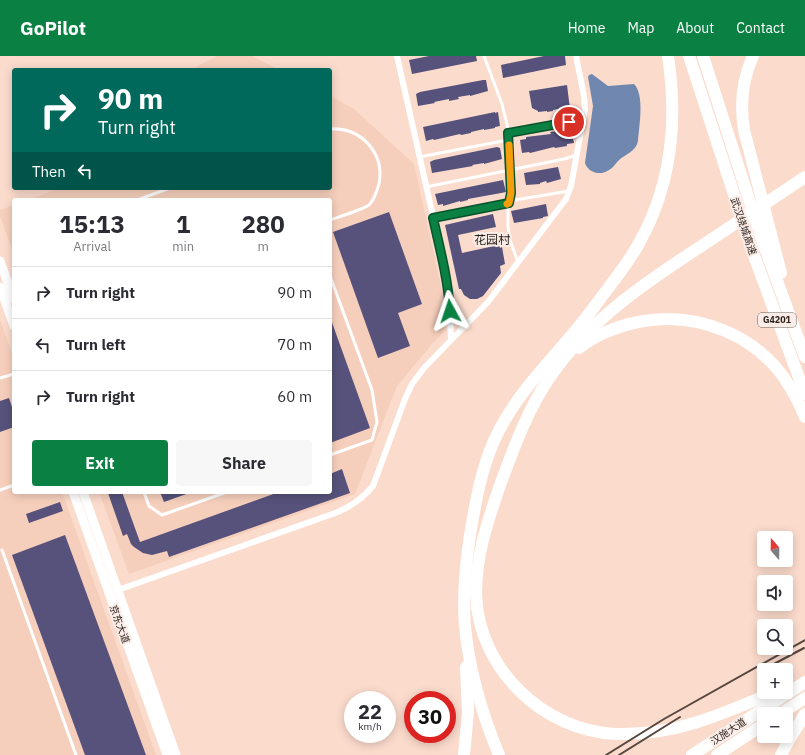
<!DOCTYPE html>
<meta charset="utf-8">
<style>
:root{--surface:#fff;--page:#f7f7f7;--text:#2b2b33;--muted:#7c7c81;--line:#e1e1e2;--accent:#0b8043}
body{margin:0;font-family:"IBM Plex Sans","Noto Sans SC",sans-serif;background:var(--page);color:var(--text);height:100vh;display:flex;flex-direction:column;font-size:15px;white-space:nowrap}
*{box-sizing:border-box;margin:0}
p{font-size:13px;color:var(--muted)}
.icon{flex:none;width:22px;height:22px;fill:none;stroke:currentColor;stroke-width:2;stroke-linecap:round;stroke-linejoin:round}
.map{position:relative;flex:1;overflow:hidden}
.panel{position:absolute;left:12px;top:142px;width:320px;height:296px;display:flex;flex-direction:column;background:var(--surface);border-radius:4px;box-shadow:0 2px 10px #0003}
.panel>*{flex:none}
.hud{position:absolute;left:12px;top:12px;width:320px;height:122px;border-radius:4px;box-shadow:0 2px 10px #0003;background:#00695c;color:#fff;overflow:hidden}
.needle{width:26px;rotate:340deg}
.tools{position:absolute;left:757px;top:475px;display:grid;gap:8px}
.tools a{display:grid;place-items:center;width:36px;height:36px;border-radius:4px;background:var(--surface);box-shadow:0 2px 10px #0003;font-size:20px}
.speed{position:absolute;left:344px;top:635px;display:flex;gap:8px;font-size:20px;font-weight:700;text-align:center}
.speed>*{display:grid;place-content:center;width:52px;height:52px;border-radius:50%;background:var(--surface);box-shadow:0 2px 10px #0003;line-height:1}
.speed small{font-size:10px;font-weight:400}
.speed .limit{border:6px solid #d22;background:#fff;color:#111}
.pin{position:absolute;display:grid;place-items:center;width:34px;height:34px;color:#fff;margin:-17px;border:2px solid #fff;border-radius:50%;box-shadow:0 1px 4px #0007}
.me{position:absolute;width:44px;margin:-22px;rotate:355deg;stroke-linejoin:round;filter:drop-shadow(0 0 3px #0008)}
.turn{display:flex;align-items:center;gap:14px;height:84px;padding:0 20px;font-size:18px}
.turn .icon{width:52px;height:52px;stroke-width:2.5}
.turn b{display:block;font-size:28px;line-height:34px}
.then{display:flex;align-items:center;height:38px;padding:0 20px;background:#0003;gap:8px;font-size:15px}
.eta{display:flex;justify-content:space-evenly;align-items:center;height:68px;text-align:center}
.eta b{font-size:24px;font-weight:800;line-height:28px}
.primary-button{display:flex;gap:8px;margin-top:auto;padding:8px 20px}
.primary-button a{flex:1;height:46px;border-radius:4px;background:var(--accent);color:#fff;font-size:16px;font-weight:800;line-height:46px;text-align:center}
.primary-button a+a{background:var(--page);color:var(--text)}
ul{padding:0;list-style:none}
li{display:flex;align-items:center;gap:12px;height:52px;padding:0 20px;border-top:1px solid var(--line)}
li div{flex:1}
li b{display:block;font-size:15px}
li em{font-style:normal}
header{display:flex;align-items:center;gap:24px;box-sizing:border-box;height:56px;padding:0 20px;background:var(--accent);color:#fff}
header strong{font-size:19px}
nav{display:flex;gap:22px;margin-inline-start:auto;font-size:14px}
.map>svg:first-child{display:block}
.built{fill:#f6cfbc}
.water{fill:#7088af}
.building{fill:#56527b}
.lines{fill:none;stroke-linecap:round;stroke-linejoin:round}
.lane{stroke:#fff;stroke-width:3}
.street{stroke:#fff;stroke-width:6}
.secondary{stroke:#fff;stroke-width:9}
.highway{stroke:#fff;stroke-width:12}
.rail{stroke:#56473f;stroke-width:2}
.route-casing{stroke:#07532c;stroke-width:10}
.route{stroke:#0b8043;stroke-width:7}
.slow{stroke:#f59e0b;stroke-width:7}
.labels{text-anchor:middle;stroke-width:4;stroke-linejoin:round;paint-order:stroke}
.shield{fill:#faede7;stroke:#685d57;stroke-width:1}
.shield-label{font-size:9px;font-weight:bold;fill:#2a1f19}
.street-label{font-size:10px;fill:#2a1f19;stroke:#faede7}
.quarter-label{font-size:12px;fill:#2a1f19;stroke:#faede7}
</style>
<header>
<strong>GoPilot</strong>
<nav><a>Home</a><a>Map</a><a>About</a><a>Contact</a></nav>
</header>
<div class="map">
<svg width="805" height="699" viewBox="0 0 805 699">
<rect width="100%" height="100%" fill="#fbdbcc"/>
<g class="built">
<polygon points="217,0 252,0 279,14 195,14 196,11"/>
<polygon points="330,40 354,53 414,108 443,239 446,266 443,277 433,287 397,330 355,438 129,518 99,436 330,436 330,144 27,144 60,132 330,132"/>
<polygon points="14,149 14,199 0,160 0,154"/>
<polygon points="0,264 14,303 14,436 62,436 156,699 0,699"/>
</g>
<path class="water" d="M592 18 608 30 634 28C645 39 639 71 638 85 636 96 625 98 618 105 615 108 613 112 609 114 601 120 588 117 585 107L593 50 588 21 589 19Z"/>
<g class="building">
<polygon points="429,0 476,0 477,5 412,18 409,4"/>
<polygon points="544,0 565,0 566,9 503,22 501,9"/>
<polygon points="483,24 486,24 488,35 470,40 470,39 458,41 459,43 449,45 449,43 434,46 435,47 418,50 416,38 420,36"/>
<polygon points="567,29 570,53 564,54 564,52 553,54 553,55 547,56 547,55 538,56 538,55 532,52 529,35"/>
<polygon points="495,56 495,57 498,56 500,70 495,71 495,72 484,74 484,73 471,76 471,77 461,79 460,78 434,84 433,83 426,85 423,71"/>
<polygon points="564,74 564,75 571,74 574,87 567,88 567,90 555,92 554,91 530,97 529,96 522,97 520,84 526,83 526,81 551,78 550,76"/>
<polygon points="497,91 500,92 502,103 484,108 484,107 472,109 473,110 432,117 430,106 434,104"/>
<polygon points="558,111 561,123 547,127 546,125 540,127 540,128 526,129 524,117"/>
<polygon points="503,124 506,136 501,137 468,143 468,144 460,146 460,145 443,150 443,148 438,149 435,138"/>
<polygon points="546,148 548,160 543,161 543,162 514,167 511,155"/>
<polygon points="389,156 422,248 398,257 410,290 378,302 333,176"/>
<polygon points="493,158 496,171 458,179 462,197 499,189 500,192 502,191 505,208 500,210 501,217 483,240 477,243 470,243 464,239 461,233 459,233 445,169"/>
<polygon points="330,261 370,372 330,387"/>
<polygon points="9,342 14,357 14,371 0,376 0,345"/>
<polygon points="342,413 350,437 169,501 167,495 152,499 143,497 134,491 131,488 127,478 123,480 108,437 122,436 140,486 279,436 330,436 330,418"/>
<polygon points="160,436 192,436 164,446"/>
<polygon points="60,446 63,455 29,467 26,458"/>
<polygon points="65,479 146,699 85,699 12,499"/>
</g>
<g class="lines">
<g class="lane">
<polyline points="484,0 502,48 508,73 511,137 508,154 508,171 510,184 518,206"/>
<path d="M330 73C361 71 385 97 379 128 377 135 374 143 370 148 366 153 338 161 330 164"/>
<polyline points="508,77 584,63"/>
<polyline points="419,101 508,84"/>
<polyline points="426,131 564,103 577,99"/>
<polyline points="137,144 170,132"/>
<polyline points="509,145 569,135"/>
<polyline points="433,162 509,147"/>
<polyline points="330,220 372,334 377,366 372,384 330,399"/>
<polyline points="0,322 14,318"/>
<polyline points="0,434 14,429"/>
<polyline points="144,436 149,450 162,459 227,436"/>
<polyline points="2,494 76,699"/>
</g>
<g class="street">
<polyline points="397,0 443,205 449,240 451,284"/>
<path d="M118 534 338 456C352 450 363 442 373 430L405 343 412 328 424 312 488 246 566 143 571 130 585 53 584 40 576 0"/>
</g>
<g class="secondary">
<polyline points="0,205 14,244"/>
<polyline points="0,231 14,270"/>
<polyline points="73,436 167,699"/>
<polyline points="83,436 176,699"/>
</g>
<g class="highway">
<polyline points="689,0 753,197 805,338"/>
<polyline points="703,0 762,184 805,301"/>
<path d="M753 0C742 24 740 49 744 74L781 217"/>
<path d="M579 292C595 279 618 270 638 266 696 254 759 279 790 331 796 341 801 351 805 361"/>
<path d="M774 636C723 658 674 680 616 678 543 675 478 612 476 538 476 500 487 467 499 432 513 394 527 354 550 321 589 264 646 226 703 189 737 166 771 144 805 121"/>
<polyline points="780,658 805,642"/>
<polyline points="464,699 468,656 466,611"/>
<path d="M499 699C482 658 469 614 465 570 462 532 467 493 474 456 480 423 488 391 506 362 525 330 551 304 575 275 585 264 594 251 603 239 615 223 628 207 638 189 672 130 678 66 668 0"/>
<polyline points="692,699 805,626"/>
<polyline points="717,699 764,668"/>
<polyline points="781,699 789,684 805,658"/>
</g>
<g class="rail">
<polyline points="772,609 804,592"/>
<polyline points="606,699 664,663 805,584"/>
<polyline points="619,699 680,661"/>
</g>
</g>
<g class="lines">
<g class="route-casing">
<path id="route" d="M450 255C448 223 440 193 433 162L509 147 511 137 508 77 569 66"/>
</g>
<use href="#route" class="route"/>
<polyline class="slow" points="507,148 509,147 511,137 509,89"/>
</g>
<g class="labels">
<rect class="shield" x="758" y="257" width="38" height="14" rx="3"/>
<g class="shield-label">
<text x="777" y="267">G4201</text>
</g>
<g class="street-label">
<text transform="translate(744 170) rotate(71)" y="4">武汉绕城高速</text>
<text transform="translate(120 568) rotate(70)" y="4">京东大道</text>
<text transform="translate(728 675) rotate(-33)" y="4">汉施大道</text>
</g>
<g class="quarter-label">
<text x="492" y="188">花园村</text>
</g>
</g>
</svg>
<div class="tools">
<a><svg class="needle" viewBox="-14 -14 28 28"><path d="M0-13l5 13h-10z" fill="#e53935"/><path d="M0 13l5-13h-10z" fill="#7c7c81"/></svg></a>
<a><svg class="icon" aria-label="sound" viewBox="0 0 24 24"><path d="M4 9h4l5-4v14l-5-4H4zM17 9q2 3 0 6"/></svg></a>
<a><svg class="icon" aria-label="search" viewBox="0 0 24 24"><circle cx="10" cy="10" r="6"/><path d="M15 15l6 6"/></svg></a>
<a>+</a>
<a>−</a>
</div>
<div class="speed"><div>22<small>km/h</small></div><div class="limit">30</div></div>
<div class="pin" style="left:569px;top:66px;background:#d93025"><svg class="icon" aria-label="arrive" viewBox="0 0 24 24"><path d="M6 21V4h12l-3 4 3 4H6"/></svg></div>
<svg class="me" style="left:450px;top:255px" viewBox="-20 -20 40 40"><path d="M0-17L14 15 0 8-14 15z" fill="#0b8043" stroke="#fff" stroke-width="4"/></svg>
<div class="hud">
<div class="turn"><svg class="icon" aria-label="right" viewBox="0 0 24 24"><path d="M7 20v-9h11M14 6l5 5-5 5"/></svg><div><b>90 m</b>Turn right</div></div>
<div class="then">Then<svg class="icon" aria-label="left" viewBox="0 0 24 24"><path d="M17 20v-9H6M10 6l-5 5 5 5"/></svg></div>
</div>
<section class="panel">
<div class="eta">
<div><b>15:13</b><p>Arrival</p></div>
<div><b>1</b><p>min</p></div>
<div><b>280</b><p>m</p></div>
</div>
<ul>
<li><svg class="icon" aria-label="right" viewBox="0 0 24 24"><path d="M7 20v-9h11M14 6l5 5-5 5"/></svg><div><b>Turn right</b></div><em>90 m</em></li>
<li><svg class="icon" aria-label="left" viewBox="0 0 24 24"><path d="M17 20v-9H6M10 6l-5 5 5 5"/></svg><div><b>Turn left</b></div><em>70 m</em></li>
<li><svg class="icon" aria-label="right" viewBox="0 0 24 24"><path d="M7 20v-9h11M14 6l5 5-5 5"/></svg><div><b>Turn right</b></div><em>60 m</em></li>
</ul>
<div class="primary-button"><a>Exit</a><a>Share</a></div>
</section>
</div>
